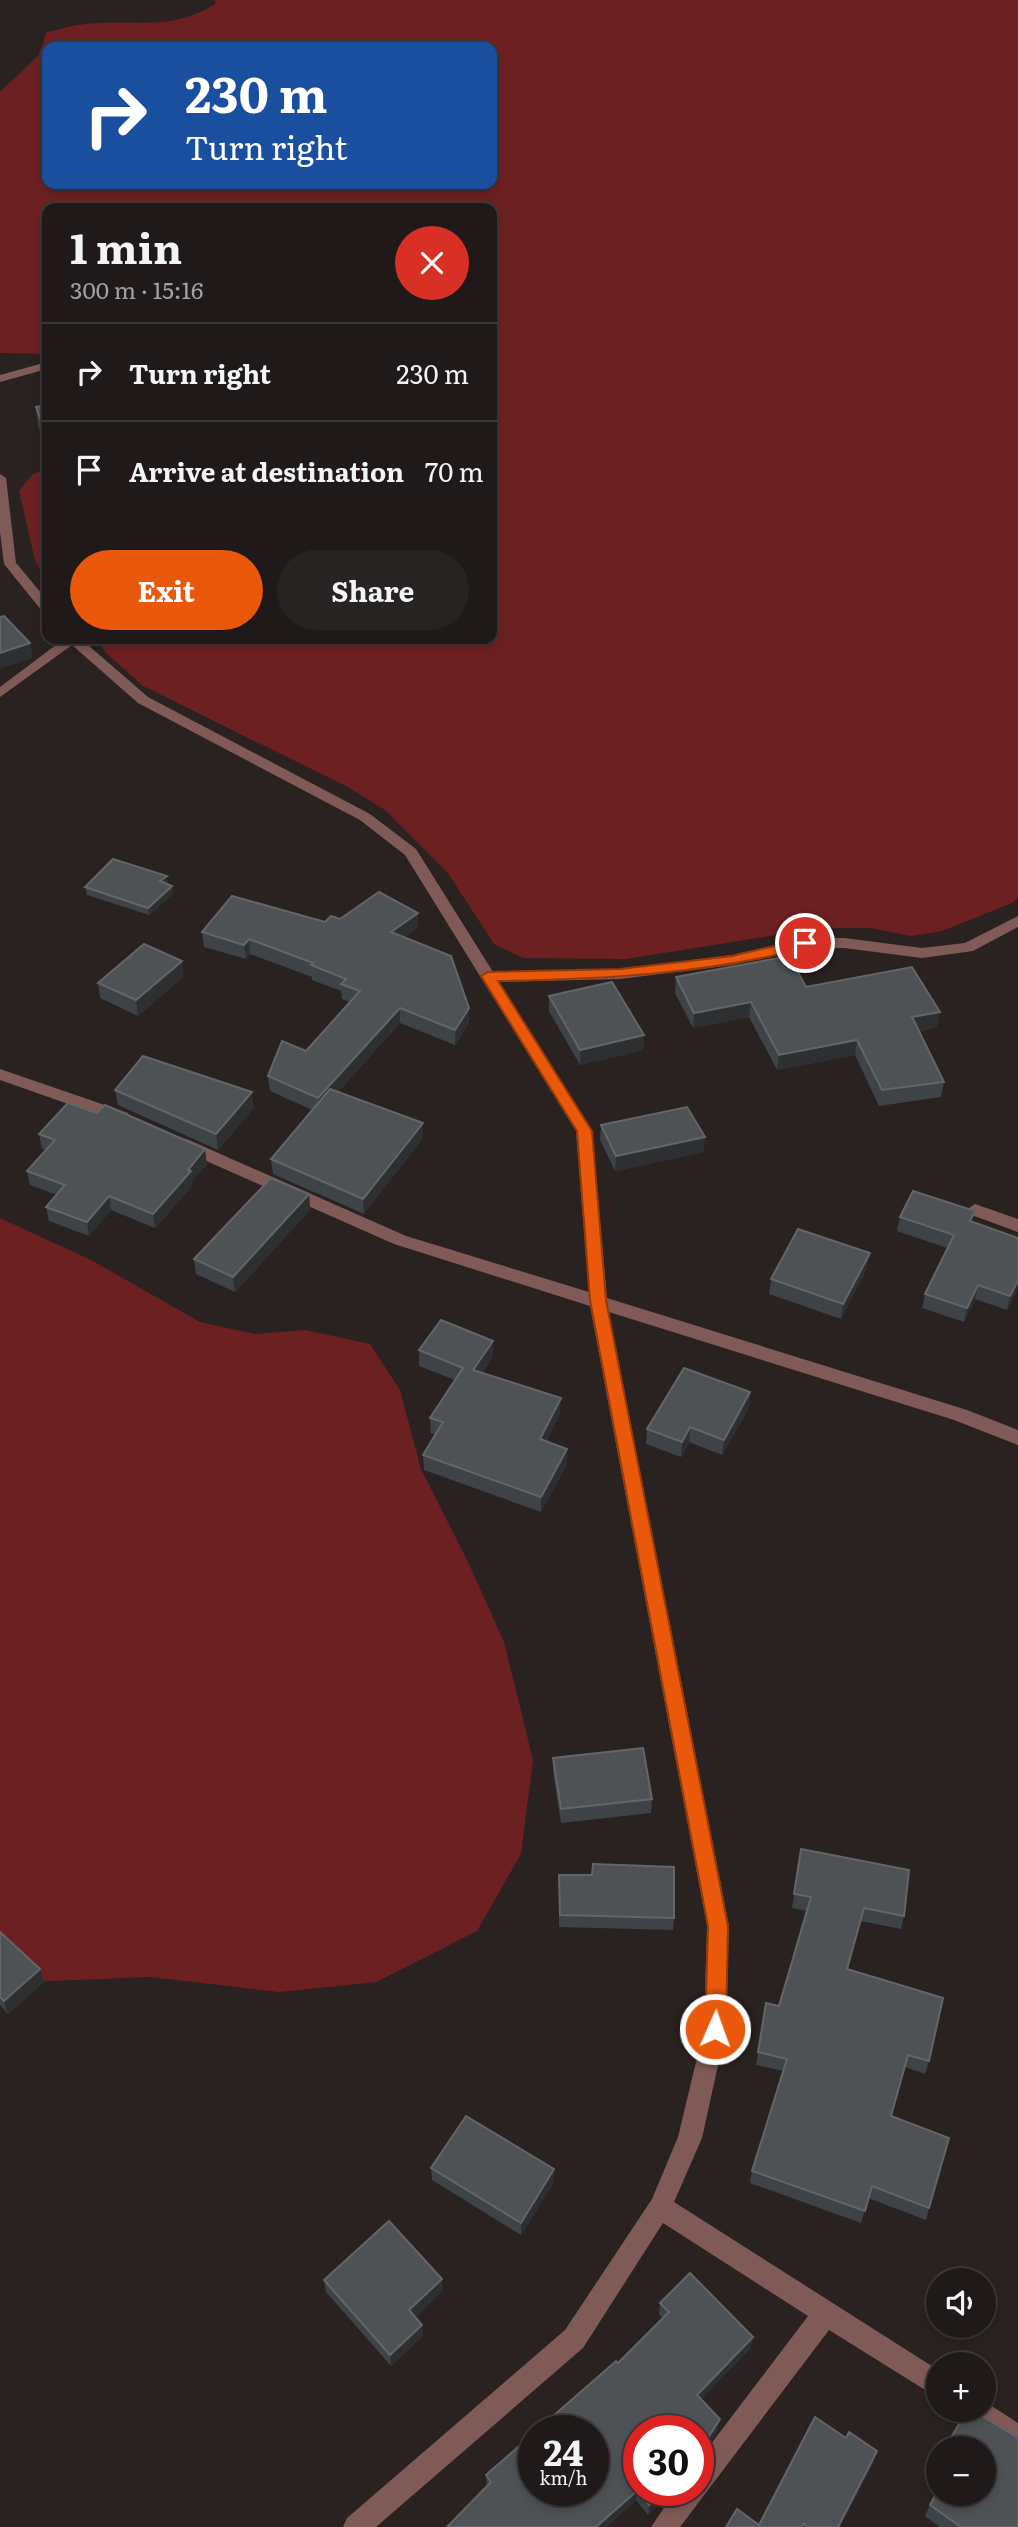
<!DOCTYPE html>
<meta charset="utf-8">
<style>
:root{--surface:#1f1a19;--page:#272322;--text:#f1f3f6;--muted:#a1a1a2;--line:#3c3838;--accent:#ea580c}
body{margin:0;font-family:Literata,serif;background:var(--page);color:var(--text);height:100vh;display:flex;flex-direction:column;font-size:26px;white-space:nowrap}
*{box-sizing:border-box;margin:0}
p{font-size:23px;color:var(--muted)}
.icon{flex:none;width:38px;height:38px;fill:none;stroke:currentColor;stroke-width:2;stroke-linecap:round;stroke-linejoin:round}
.map{position:relative;flex:1;overflow:hidden}
.details{position:absolute;left:42px;top:203px;width:455px;height:441px;display:flex;flex-direction:column;background:var(--surface);border-radius:14px;box-shadow:0 4px 10px #0003,0 0 0 2px var(--line)}
.details>*{flex:none}
.top-card{position:absolute;left:42px;top:42px;width:455px;height:147px;border-radius:14px;box-shadow:0 4px 10px #0003,0 0 0 2px var(--line);background:#1a4fa0;color:#fff;overflow:hidden}
.buttons{position:absolute;left:926px;top:2268px;display:grid;gap:14px}
.buttons a{display:grid;place-items:center;width:70px;height:70px;border-radius:50%;background:var(--surface);box-shadow:0 4px 10px #0003,0 0 0 2px var(--line);font-size:35px}
.speed{position:absolute;left:518px;top:2415px;display:flex;gap:14px;font-size:35px;font-weight:700;text-align:center}
.speed>*{display:grid;place-content:center;width:91px;height:91px;border-radius:50%;background:var(--surface);box-shadow:0 4px 10px #0003,0 0 0 2px var(--line);line-height:1}
.speed small{font-size:18px;font-weight:400}
.speed .limit{border:10px solid #d22;background:#fff;color:#111}
.pin{position:absolute;display:grid;place-items:center;width:60px;height:60px;color:#fff;margin:-30px;border:4px solid #fff;border-radius:50%;box-shadow:0 2px 7px #0007}
.me{position:absolute;width:77px;margin:-38px;rotate:2deg;stroke-linejoin:round;filter:drop-shadow(0 0 5px #0008)}
.turn{display:flex;align-items:center;gap:24px;height:147px;padding:0 28px;font-size:32px}
.turn .icon{width:91px;height:91px;stroke-width:2.5}
.turn b{display:block;font-size:49px;line-height:60px}
.round{display:grid;place-items:center;flex:none;width:74px;height:74px;border-radius:37px;background:var(--page)}
.summary{display:flex;align-items:center;justify-content:space-between;height:119px;padding:0 28px}
h1{font-size:42px;font-weight:700;line-height:52px}
.action{display:flex;gap:14px;margin-top:auto;padding:14px 28px}
.action a{flex:1;height:80px;border-radius:42px;background:var(--accent);color:#fff;font-size:28px;font-weight:700;line-height:80px;text-align:center}
.action a+a{background:var(--page);color:var(--text)}
ul{padding:0;list-style:none}
li{display:flex;align-items:center;gap:21px;height:98px;padding:0 28px;border-top:2px solid var(--line)}
li div{flex:1}
li b{display:block;font-size:26px}
li em{font-style:normal}
.map>svg:first-child{display:block}
.green{fill:#6d2022;fill-rule:evenodd}
.lines{fill:none;stroke-linecap:round;stroke-linejoin:round}
.minor{fill:#805a57;fill-rule:evenodd}
.wall{fill:#3d4346}
.shaded-wall{fill:#2e2f31}
.building{fill:#4e5255;stroke:#636668;stroke-width:2}
.route{fill:#ea580c;stroke:#983908;stroke-width:2}
</style>
<div class="map">
<svg width="1018" height="2527" viewBox="0 0 1018 2527">
<rect width="100%" height="100%" fill="#292221"/>
<g class="green">
<path d="M214 0H1018V898L1012 903 942 931 911 936 870 928H820L626 959 523 958 494 944 448 873 385 810 346 786 143 686 106 653 97 639H492V208H47V354L0 353V92L38 56 47 32C58 30 68 26 79 25 128 17 171 34 216 3ZM47 47H492V184H47Z"/>
<polygon points="47,468 47,584 35,560 19,491 32,475"/>
<polygon points="0,1218 91,1260 200,1322 255,1334 305,1330 370,1344 400,1390 421,1469 469,1564 504,1642 533,1760 521,1854 477,1931 376,1982 279,1992 150,1977 0,1983"/>
</g>
<g class="lines">
<g class="minor">
<polygon points="47,362 47,369 0,382 0,375"/>
<polygon points="0,474 6,478 16,563 47,600 47,612 42,611 4,564 0,532"/>
<polygon points="64,639 81,639 148,697 370,814 416,849 493,972 620,969 732,955 805,938 844,938 922,948 965,943 1018,916 1018,927 973,951 922,958 844,948 805,948 732,965 620,979 499,982 592,1131 607,1298 967,1410 1018,1430 1018,1445 954,1420 609,1312 729,1926 726,2029 702,2138 674,2202 938,2370 938,2398 829,2330 680,2527 651,2527 676,2490 698,2490 698,2461 808,2316 663,2223 583,2348 376,2527 343,2527 347,2518 565,2330 652,2199 678,2137 704,2029 707,1926 590,1306 394,1244 177,1148 175,1144 183,1138 189,1140 406,1236 589,1292 576,1131 405,855 360,820 138,703 72,645 0,697 0,687"/>
<polygon points="0,1069 128,1113 130,1117 122,1123 0,1080"/>
<polygon points="975,1204 1018,1219 1018,1232 969,1214 966,1210"/>
<polygon points="984,2401 1018,2423 1018,2451 966,2419 962,2410 984,2410"/>
</g>
</g>
<g class="wall">
<polygon points="47,405 47,448 38,426 36,407"/>
<polygon points="168,883 167,884 173,894 149,915 87,895 85,887"/>
<polygon points="418,913 418,927 405,937 469,1008 469,1023 455,1045 400,1023 338,1092 423,1123 423,1138 364,1214 273,1174 271,1159 312,1110 270,1091 268,1076 306,1051 350,1002 342,999 341,991 312,980 312,977 250,954 246,959 204,947 202,932"/>
<polygon points="184,976 138,1016 100,998 98,983"/>
<polygon points="676,977 806,987 937,1027 919,1031 944,1082 941,1097 879,1106 855,1055 777,1070 749,1017 693,1028 675,993"/>
<polygon points="549,996 644,1035 643,1050 580,1065 549,1011"/>
<polygon points="115,1090 254,1108 218,1150 118,1105"/>
<polygon points="601,1125 704,1152 615,1171 600,1140"/>
<polygon points="39,1134 207,1164 192,1181 193,1185 155,1228 111,1210 89,1236 49,1221 46,1207 57,1195 30,1185 27,1171 46,1150 42,1149"/>
<polygon points="309,1194 310,1210 235,1292 196,1274 194,1259"/>
<polygon points="900,1217 973,1222 1018,1288 1007,1310 975,1299 964,1322 922,1308 925,1294 947,1248 897,1231"/>
<polygon points="867,1268 841,1319 769,1294 771,1279"/>
<polygon points="419,1350 493,1356 482,1373 560,1413 546,1442 567,1464 541,1512 424,1470 423,1455 435,1435 431,1433 430,1418 455,1380 419,1366"/>
<polygon points="750,1392 749,1408 722,1455 689,1442 681,1457 646,1444 647,1429"/>
<polygon points="553,1758 652,1799 651,1813 561,1823 553,1772"/>
<polygon points="801,1849 904,1916 901,1929 861,1921 848,1969 929,2061 925,2074 905,2067 891,2116 929,2208 926,2220 868,2198 861,2223 750,2183 752,2171 783,2071 756,2065 766,2003 779,2006 807,1911 792,1908"/>
<polygon points="559,1875 592,1875 674,1918 673,1930 559,1927"/>
<polygon points="0,1932 40,1969 44,1982 8,2014 0,2005"/>
<polygon points="431,2168 554,2182 521,2235 432,2180"/>
<polygon points="324,2280 443,2290 415,2317 422,2325 423,2336 391,2366 326,2292"/>
<polygon points="660,2303 753,2337 750,2349 701,2399 718,2430 674,2490 648,2515 636,2500 606,2527 447,2527 487,2486 486,2475 618,2363 663,2318 659,2314"/>
<polygon points="938,2460 938,2483 930,2477"/>
<polygon points="930,2505 1018,2527 940,2527 925,2516"/>
</g>
<g class="shaded-wall">
<polygon points="30,643 33,658 2,668 0,670 0,653"/>
<polygon points="167,876 168,883 161,889 160,881"/>
<polygon points="172,886 173,894 149,915 148,908"/>
<polygon points="418,913 418,927 392,947 391,932"/>
<polygon points="249,939 250,954 246,959 244,945"/>
<polygon points="182,961 184,976 138,1016 136,1000"/>
<polygon points="751,1002 749,1017 693,1028 694,1013"/>
<polygon points="400,1008 400,1023 319,1113 318,1098"/>
<polygon points="469,1008 469,1023 455,1045 455,1030"/>
<polygon points="940,1012 937,1027 909,1032 912,1017"/>
<polygon points="644,1035 643,1050 580,1065 580,1050"/>
<polygon points="857,1040 855,1055 777,1070 779,1055"/>
<polygon points="252,1092 254,1108 218,1150 216,1134"/>
<polygon points="423,1123 423,1138 364,1214 363,1199"/>
<polygon points="705,1137 704,1152 615,1171 616,1156"/>
<polygon points="205,1149 207,1164 192,1181 193,1185 155,1228 153,1214"/>
<polygon points="309,1194 310,1210 235,1292 233,1277"/>
<polygon points="109,1196 111,1210 89,1236 87,1222"/>
<polygon points="870,1253 867,1268 841,1319 843,1304"/>
<polygon points="1018,1281 1018,1288 1007,1310 1010,1296"/>
<polygon points="978,1285 975,1299 964,1322 967,1308"/>
<polygon points="493,1341 493,1356 473,1385 473,1370"/>
<polygon points="750,1392 749,1408 722,1455 724,1440"/>
<polygon points="561,1398 560,1413 539,1455 540,1439"/>
<polygon points="690,1427 689,1442 681,1457 682,1442"/>
<polygon points="567,1449 567,1464 541,1512 541,1497"/>
<polygon points="40,1969 44,1982 8,2014 4,2001"/>
<polygon points="554,2169 554,2182 521,2235 521,2223"/>
<polygon points="442,2279 443,2290 410,2321 409,2310"/>
<polygon points="422,2325 423,2336 391,2366 390,2355"/>
<polygon points="753,2337 750,2349 695,2405 697,2395"/>
<polygon points="720,2419 718,2430 698,2460 698,2453"/>
<polygon points="877,2451 874,2462 840,2527 838,2527"/>
<polygon points="638,2490 636,2500 606,2527 596,2527"/>
<polygon points="665,2490 674,2490 648,2515 649,2505"/>
</g>
<g class="building">
<polygon points="47,405 47,437 36,407"/>
<polygon points="4,616 30,643 0,653 0,617"/>
<polygon points="113,859 167,876 160,881 172,886 148,908 85,887"/>
<polygon points="379,892 418,913 391,932 451,956 469,1008 455,1030 400,1008 318,1098 268,1076 282,1041 306,1051 360,991 341,984 346,979 311,965 313,963 249,939 244,945 202,932 232,896 325,922 331,916 340,919"/>
<polygon points="144,944 182,961 136,1000 98,983"/>
<polygon points="789,956 806,987 912,967 940,1012 912,1017 944,1082 882,1090 857,1040 779,1055 751,1002 694,1013 676,977"/>
<polygon points="612,982 644,1035 580,1050 549,996"/>
<polygon points="143,1056 252,1092 216,1134 115,1090"/>
<polygon points="330,1089 423,1123 363,1199 271,1159"/>
<polygon points="68,1103 97,1113 105,1105 205,1149 188,1170 191,1171 153,1214 109,1196 87,1222 46,1207 65,1185 27,1171 55,1140 39,1134"/>
<polygon points="687,1107 705,1137 616,1156 601,1125"/>
<polygon points="271,1178 309,1194 233,1277 194,1259"/>
<polygon points="913,1191 975,1211 970,1221 1018,1238 1018,1281 1010,1296 978,1285 967,1308 925,1294 954,1235 900,1217"/>
<polygon points="798,1229 870,1253 843,1304 771,1279"/>
<polygon points="441,1320 493,1341 473,1370 561,1398 540,1439 567,1449 541,1497 423,1455 443,1422 430,1418 463,1368 419,1350"/>
<polygon points="684,1368 750,1392 724,1440 690,1427 682,1442 647,1429"/>
<polygon points="643,1748 652,1799 561,1809 553,1758"/>
<polygon points="801,1849 909,1870 904,1916 864,1908 847,1969 943,1998 929,2061 908,2055 891,2116 949,2138 929,2208 872,2186 865,2211 752,2171 787,2059 758,2052 766,2003 779,2006 811,1897 794,1894"/>
<polygon points="593,1864 674,1867 674,1918 560,1915 559,1875 592,1875"/>
<polygon points="0,1932 40,1969 4,2001 0,1997"/>
<polygon points="466,2116 554,2169 521,2223 431,2168"/>
<polygon points="389,2221 442,2279 409,2310 422,2325 390,2355 324,2280"/>
<polygon points="690,2273 753,2337 697,2395 720,2419 698,2453 698,2431 639,2431 639,2490 665,2490 649,2505 638,2490 596,2527 447,2527 491,2482 486,2475 534,2433 534,2490 593,2490 593,2431 536,2431 616,2361 618,2363 669,2312 660,2303"/>
<polygon points="967,2410 972,2410 1018,2438 1018,2527 961,2527 930,2505 938,2490 938,2494 984,2494 984,2448 945,2448"/>
<polygon points="815,2417 846,2438 849,2432 877,2451 838,2527 807,2527 804,2524 801,2527 726,2527 737,2509 759,2525"/>
</g>
<path class="route" d="M805 939 810 940V947C707 974 604 979 498 981L592 1131 606 1300 728 1926 726 2029 723 2036 715 2039 708 2036 705 2029 708 1926 590 1300 577 1131 481 976 488 972 620 969 732 956Z"/>
</svg>
<div class="buttons">
<a><svg class="icon" aria-label="sound" viewBox="0 0 24 24"><path d="M4 9h4l5-4v14l-5-4H4zM17 9q2 3 0 6"/></svg></a>
<a>+</a>
<a>−</a>
</div>
<div class="speed"><div>24<small>km/h</small></div><div class="limit">30</div></div>
<div class="pin" style="left:805px;top:943px;background:#d93025"><svg class="icon" aria-label="arrive" viewBox="0 0 24 24"><path d="M6 21V4h12l-3 4 3 4H6"/></svg></div>
<svg class="me" style="left:715px;top:2029px" viewBox="-20 -20 40 40"><circle r="17" fill="#ea580c" stroke="#fff" stroke-width="3"/><path d="M0-11L8 9 0 5-8 9z" fill="#fff"/></svg>
<div class="top-card">
<div class="turn"><svg class="icon" aria-label="right" viewBox="0 0 24 24"><path d="M7 20v-9h11M14 6l5 5-5 5"/></svg><div><b>230 m</b>Turn right</div></div>
</div>
<section class="details">
<div class="summary"><div><h1>1 min</h1><p>300 m · 15:16</p></div><a class="round" style="background:#d93025;color:#fff"><svg class="icon" aria-label="close" viewBox="0 0 24 24"><path d="M6 6l12 12M18 6L6 18"/></svg></a></div>
<ul>
<li><svg class="icon" aria-label="right" viewBox="0 0 24 24"><path d="M7 20v-9h11M14 6l5 5-5 5"/></svg><div><b>Turn right</b></div><em>230 m</em></li>
<li><svg class="icon" aria-label="arrive" viewBox="0 0 24 24"><path d="M6 21V4h12l-3 4 3 4H6"/></svg><div><b>Arrive at destination</b></div><em>70 m</em></li>
</ul>
<div class="action"><a>Exit</a><a>Share</a></div>
</section>
</div>
